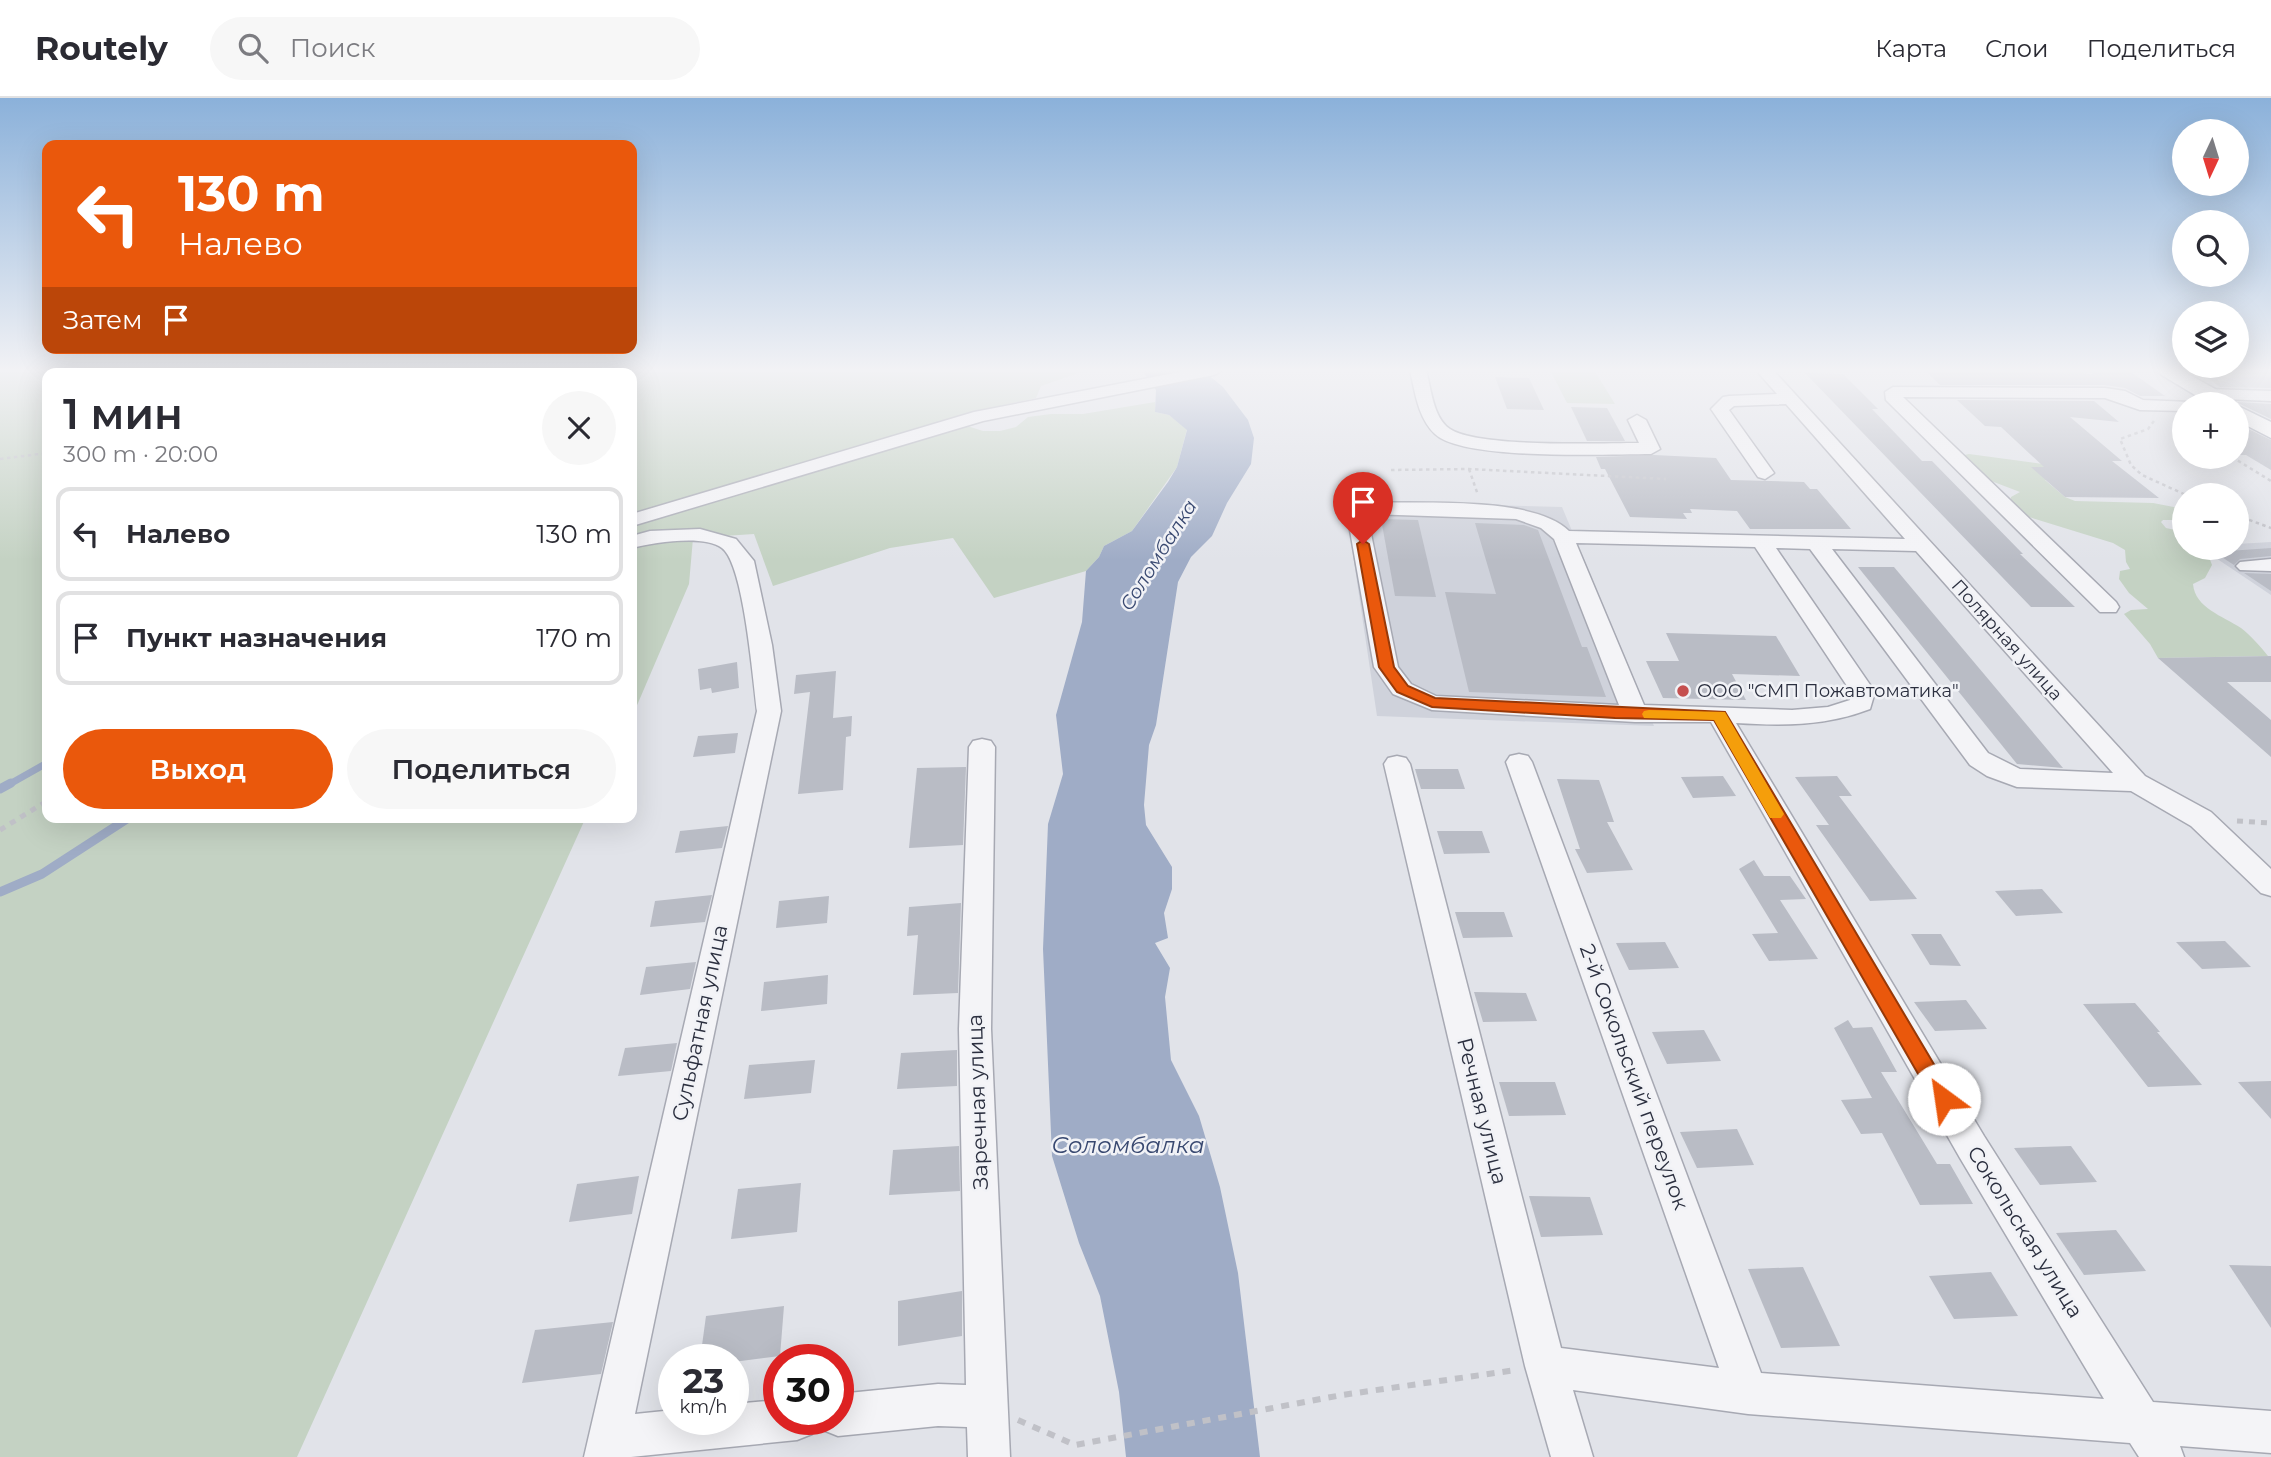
<!DOCTYPE html>
<html lang="ru">
<meta charset="utf-8">
<style>
:root{--surface:#fff;--page:#f7f7f7;--text:#2b2b33;--muted:#7c7c81;--line:#e1e1e2;--accent:#ea580c}
body{margin:0;font-family:Montserrat,sans-serif;background:var(--page);color:var(--text);height:100vh;display:flex;flex-direction:column;font-size:26px;white-space:nowrap}
*{box-sizing:border-box;margin:0}
p{font-size:23px;color:var(--muted)}
.icon{flex:none;width:38px;height:38px;fill:none;stroke:currentColor;stroke-width:2;stroke-linecap:round;stroke-linejoin:round}
.map{position:relative;flex:1;overflow:hidden}
.panel{position:absolute;left:42px;top:270px;width:595px;height:455px;display:flex;flex-direction:column;background:var(--surface);border-radius:14px;box-shadow:0 7px 28px #0002}
.panel>*{flex:none}
.banner{position:absolute;left:42px;top:42px;width:595px;height:214px;border-radius:14px;box-shadow:0 7px 28px #0002;background:#ea580c;color:#fff;overflow:hidden}
.needle{width:46px;rotate:184deg}
.fabs{position:absolute;left:2172px;top:21px;display:grid;gap:14px}
.fabs a{display:grid;place-items:center;width:77px;height:77px;border-radius:50%;background:var(--surface);box-shadow:0 7px 28px #0002;font-size:35px}
.speed{position:absolute;left:658px;top:1246px;display:flex;gap:14px;font-size:35px;font-weight:700;text-align:center}
.speed>*{display:grid;place-content:center;width:91px;height:91px;border-radius:50%;background:var(--surface);box-shadow:0 7px 28px #0002;line-height:1}
.speed small{font-size:18px;font-weight:400}
.speed .limit{border:10px solid #d22;background:#fff;color:#111}
.pin{position:absolute;display:grid;place-items:center;width:60px;height:60px;color:#fff;margin:-72px -30px;border-radius:50% 50% 50% 0;rotate:-45deg;box-shadow:0 0 7px #0007}
.pin .icon{rotate:45deg}
.me{position:absolute;width:77px;margin:-38px;rotate:329deg;stroke-linejoin:round;filter:drop-shadow(0 0 5px #0008)}
.turn{display:flex;align-items:center;gap:24px;height:147px;padding:0 21px;font-size:32px}
.turn .icon{width:91px;height:91px;stroke-width:2.5}
.turn b{display:block;font-size:49px;line-height:60px}
.then{display:flex;align-items:center;height:66px;padding:0 21px;background:#0003;gap:14px;font-size:26px}
.round{display:grid;place-items:center;flex:none;width:74px;height:74px;border-radius:37px;background:var(--page)}
.headline{display:flex;align-items:center;justify-content:space-between;height:119px;padding:0 21px}
h1{font-size:42px;font-weight:600;line-height:52px}
.primary-button{display:flex;gap:14px;margin-top:auto;padding:14px 21px}
.primary-button a{flex:1;height:80px;border-radius:42px;background:var(--accent);color:#fff;font-size:28px;font-weight:600;line-height:80px;text-align:center}
.primary-button a+a{background:var(--page);color:var(--text)}
ul{padding:0;list-style:none}
li{display:flex;align-items:center;gap:21px;height:94px;margin:0 14px 10px;padding:0 7px;border:4px solid var(--line);border-radius:14px}
li div{flex:1}
li b{display:block;font-size:26px}
li em{font-style:normal}
header{display:flex;align-items:center;gap:42px;box-sizing:border-box;height:98px;padding:0 35px;background:var(--surface);border-bottom:2px solid var(--line)}
header strong{font-size:33px}
nav{display:flex;gap:38px;margin-inline-start:auto;font-size:24px}
.search{width:490px;height:63px;background:var(--page);display:flex;align-items:center;gap:18px;box-sizing:border-box;padding:0 24px;border-radius:38px;color:var(--muted);font-size:26px}
.map>svg:first-child{display:block}
.built{fill:#cfd2db}
.green{fill:#c4d2c3}
.water{fill:#9facc6}
.lines{fill:none;stroke-linecap:round;stroke-linejoin:round}
.stream-far2{stroke:#9facc6;stroke-width:5}
.stream-far1{stroke:#9facc6;stroke-width:7}
.stream{stroke:#9facc6;stroke-width:9}
.building{fill:#b9bcc5}
.minor-casing{stroke:#a7a9b3;stroke-width:3}
.major-casing{stroke:#a1a6b4;stroke-width:3}
.path-far2{stroke:#c0c1c7;stroke-width:2.5;stroke-dasharray:3.5 3.5;stroke-linecap:butt}
.path-far1{stroke:#c0c1c7;stroke-width:5;stroke-dasharray:6 6;stroke-linecap:butt}
.path{stroke:#c0c1c7;stroke-width:6;stroke-dasharray:8 8;stroke-linecap:butt}
.minor{fill:#f4f4f7;fill-rule:evenodd}
.major{fill:#fff;fill-rule:evenodd}
.route{fill:#ea580c;stroke:#983908;stroke-width:2}
.slow{fill:#f59e0b}
.poi-dot{fill:#c54f4f;stroke:#f1f2f6;stroke-width:2.5}
.labels{text-anchor:middle;stroke-width:5;stroke-linejoin:round;paint-order:stroke}
.street-label{font-size:18px;fill:#2b2f3f;stroke:#f1f2f6}
.poi-label{font-size:18px;fill:#2b2f3f;stroke:#f1f2f6;text-anchor:start}
.water-label{font-size:19px;font-style:italic;fill:#384870;stroke:#f1f2f6}
.near-street-label{font-size:21px;fill:#2b2f3f;stroke:#f1f2f6}
.near-water-label{font-size:23px;font-style:italic;fill:#384870;stroke:#f1f2f6}
</style>
<header>
<strong>Routely</strong>
<div class="search"><svg class="icon" aria-label="search" viewBox="0 0 24 24"><circle cx="10" cy="10" r="6"/><path d="M15 15l6 6"/></svg>Поиск</div>
<nav><a>Карта</a><a>Слои</a><a>Поделиться</a></nav>
</header>
<div class="map">
<svg width="2271" height="1359" viewBox="0 0 2271 1359">
<rect width="100%" height="100%" fill="#e1e3e9"/>
<g class="built">
<polygon points="1345,403 1562,409 1654,628 1377,618"/>
<polygon points="2271,444 2271,497 2201,450 2236,450 2237,446"/>
</g>
<g class="green">
<polygon points="0,272 219,272 219,275 47,275 47,719 586,719 297,1359 0,1359"/>
<polygon points="288,272 1087,272 1041,288 1036,300 968,315 964,327 983,333 1000,333 1016,329 1028,319 1051,316 1083,316 1155,304 1155,314 1169,317 1187,331 1177,369 1132,433 1104,448 1099,459 1086,473 994,500 953,440 890,450 773,488 754,436 693,440 689,486 632,619 632,275 273,275"/>
<polygon points="1550,272 1594,272 1615,306 1567,305"/>
<polygon points="1860,272 2074,272 2087,276 1861,272"/>
<polygon points="2184,272 2271,272 2271,278 2203,277"/>
<path d="M1969 356 2125 377 2136 382H2045L2065 399 2075 403 2153 405 2184 411V422H2163L2161 424 2166 430 2184 434V450H2211L2209 459 2212 467 2205 480 2193 486C2195 510 2223 518 2241 530 2250 537 2261 549 2268 558L2158 560 2150 546 2124 516 2131 512 2148 511 2129 495 2119 481 2120 473 2130 471 2126 464 2125 452 2113 445 2029 419 2010 404 2011 399 2020 394 1986 381 1960 358Z"/>
</g>
<polygon class="water" points="1142,272 1202,272 1223,289 1248,322 1254,340 1251,366 1227,405 1212,438 1191,459 1178,484 1156,627 1149,647 1144,707 1146,727 1172,769 1172,791 1164,815 1168,840 1155,845 1170,870 1165,899 1171,962 1199,1018 1220,1089 1238,1175 1260,1359 1126,1359 1119,1294 1100,1198 1079,1145 1052,1058 1043,851 1048,726 1063,676 1056,617 1082,524 1086,473 1099,459 1104,448 1132,433 1168,384 1177,369 1187,332 1169,317 1155,314 1156,292"/>
<g class="lines">
<polyline class="stream-far2" points="525,275 527,272"/>
<polyline class="stream-far1" points="8,687 47,665"/>
<g class="stream">
<polyline points="0,691 11,685"/>
<polyline points="0,794 42,776 130,719"/>
</g>
</g>
<g class="building">
<polygon points="2087,272 2128,272 2165,298 2140,298 2125,290 2105,287 1940,287 1926,273 2093,276"/>
<polygon points="1805,275 1843,276 1878,311 1872,311 1922,363 1932,363 2023,456 2020,456 2075,509 2031,509"/>
<polygon points="2203,277 2271,278 2271,290 2220,289"/>
<polygon points="1495,279 1529,280 1544,312 1507,311"/>
<polygon points="1957,302 2094,303 2119,324 2070,319 2122,363 2112,363 2159,400 2065,399 2031,369 2044,369 2001,329 1985,328"/>
<polygon points="2238,304 2271,306 2271,321 2238,305"/>
<polygon points="1571,309 1607,310 1625,343 1587,343"/>
<polygon points="2236,325 2271,342 2271,372 2246,357 2236,357"/>
<polygon points="1654,357 1716,360 1731,382 1804,384 1810,391 1817,391 1851,431 1750,431 1737,413 1690,411 1692,415 1683,415 1687,421 1630,419 1605,371 1601,371 1596,359"/>
<polygon points="1381,421 1418,422 1436,499 1395,498"/>
<polygon points="1475,425 1524,427 1538,432 1582,549 1587,549 1606,599 1469,594 1445,494 1496,496"/>
<polygon points="2271,450 2271,458 2240,461 2234,467 2214,454"/>
<polygon points="1858,469 1894,469 2063,670 2017,666"/>
<polygon points="2244,475 2271,476 2271,493"/>
<polygon points="1666,535 1776,538 1800,578 1732,576 1746,602 1663,600 1646,563 1679,563"/>
<polygon points="2271,558 2271,584 2227,584 2271,622 2271,659 2158,560"/>
<polygon points="737,564 739,590 712,595 711,590 700,592 698,571"/>
<polygon points="836,573 833,620 852,618 851,638 846,639 843,692 798,696 810,594 794,596 796,577"/>
<polygon points="738,635 735,655 693,659 698,638"/>
<polygon points="966,669 963,747 909,750 917,670"/>
<polygon points="1415,671 1458,671 1465,691 1421,691"/>
<polygon points="1723,678 1736,698 1693,700 1681,679"/>
<polygon points="1837,678 1852,698 1839,698 1917,801 1870,803 1816,727 1829,727 1795,679"/>
<polygon points="1557,681 1599,682 1614,724 1607,724 1633,772 1587,775 1575,751 1580,751"/>
<polygon points="728,728 722,750 675,755 680,733"/>
<polygon points="1437,733 1482,733 1490,755 1444,756"/>
<polygon points="1754,762 1764,778 1790,778 1806,801 1780,802 1818,861 1769,863 1752,836 1778,835 1739,771"/>
<polygon points="2042,791 2063,815 2016,818 1995,793"/>
<polygon points="712,797 705,824 650,829 655,803"/>
<polygon points="829,798 827,825 776,830 779,803"/>
<polygon points="961,805 958,895 913,897 918,837 907,838 909,809"/>
<polygon points="1455,814 1504,814 1513,839 1463,840"/>
<polygon points="1911,836 1941,836 1961,868 1930,867"/>
<polygon points="2225,843 2251,869 2202,871 2176,844"/>
<polygon points="1665,844 1679,870 1629,872 1616,845"/>
<polygon points="696,864 690,891 640,897 646,869"/>
<polygon points="828,877 827,906 761,913 764,884"/>
<polygon points="1474,894 1526,895 1537,923 1483,924"/>
<polygon points="1966,902 1987,931 1935,933 1914,904"/>
<polygon points="2135,905 2160,934 2157,934 2202,987 2148,989 2083,906"/>
<polygon points="1848,922 1853,930 1872,929 1897,974 1881,974 1937,1066 1950,1066 1973,1106 1920,1107 1882,1035 1861,1036 1841,1002 1872,1000 1834,930"/>
<polygon points="1704,932 1721,963 1667,966 1652,934"/>
<polygon points="677,945 671,973 618,978 625,950"/>
<polygon points="957,952 957,988 897,991 901,955"/>
<polygon points="815,962 811,995 744,1001 749,967"/>
<polygon points="2271,983 2271,1021 2238,984"/>
<polygon points="1499,984 1555,984 1566,1017 1509,1018"/>
<polygon points="1737,1031 1754,1067 1697,1070 1680,1034"/>
<polygon points="959,1048 960,1093 889,1097 893,1052"/>
<polygon points="2071,1048 2097,1084 2040,1087 2014,1050"/>
<polygon points="639,1078 632,1116 569,1124 577,1086"/>
<polygon points="801,1085 797,1134 731,1141 738,1091"/>
<polygon points="1529,1098 1590,1099 1603,1137 1541,1139"/>
<polygon points="2116,1132 2146,1173 2084,1177 2056,1135"/>
<polygon points="2229,1167 2271,1168 2271,1230"/>
<polygon points="1803,1169 1840,1248 1781,1250 1748,1171"/>
<polygon points="1991,1174 2018,1218 1954,1221 1929,1178"/>
<polygon points="962,1193 962,1238 898,1248 898,1203"/>
<polygon points="784,1208 780,1258 733,1264 700,1262 706,1218"/>
<polygon points="613,1224 601,1276 522,1285 535,1232"/>
</g>
<g class="lines">
<g class="minor-casing">
<g id="minor">
<rect x="226" y="272" width="16" height="3"/>
<polygon points="260,272 288,272 286,275 258,275"/>
<polygon points="546,272 563,272 561,275 544,275"/>
<polygon points="1190,272 1222,272 1214,277 983,323 632,428 632,416 974,314"/>
<path d="M1410 272H1426C1431 290 1433 320 1450 331 1479 350 1601 345 1639 345L1628 322 1637 317 1646 322 1660 351 1651 356C1609 356 1463 363 1435 336 1418 320 1415 294 1410 272Z"/>
<path d="M1756 272H1773L2145 678 2211 714 2271 771V798L2261 795 2191 728 2131 693 2017 689 1987 678 1970 667 1810 451 1776 450 1875 594 1870 611C1826 628 1783 628 1736 625L1984 1038 2153 1304 2271 1313V1355L2180 1348 2184 1359H2139L2130 1345 1748 1316 1573 1292 1593 1359H1551L1525 1268 1384 666 1388 660 1397 658 1406 660 1410 666 1561 1250 1719 1270 1506 664 1510 658 1519 656 1528 658 1532 664 1761 1275 2104 1301 1960 1060 1711 624H1635L1432 612 1393 596 1374 569 1348 421 1354 408 1373 404C1423 406 1534 398 1569 433L1905 441 1786 306 1734 308 1729 312 1774 375 1765 381 1758 379 1711 311 1723 299 1729 298 1777 296ZM1369 416 1516 421 1541 430 1554 441 1619 607 1436 598 1411 586 1398 569 1368 421ZM1576 445 1755 449 1851 594 1850 602 1828 609 1792 612 1644 607ZM1832 451 1916 453 2113 675 2020 671 1988 655Z"/>
<polygon points="1893,289 2105,290 2125,293 2143,302 2190,304 2191,306 2184,306 2184,313 2140,312 2105,300 1903,299 2116,504 2119,509 2116,514 2100,514 1886,302 1885,294"/>
<polygon points="2207,291 2271,293 2271,303 2201,300 2199,296 2201,292"/>
<path d="M700 431 736 441 754 463 772 547 781 613 635 1316 674 1312V1321H733V1306L779 1302V1321H818L812 1336 797 1342 631 1359H584L757 613C753 583 744 466 722 450 703 436 653 445 632 450V438L650 433Z"/>
<polygon points="2271,461 2271,473 2240,472 2236,468 2240,464"/>
<polygon points="982,641 991,643 995,649 991,931 1010,1359 968,1359 967,1329 938,1328 838,1338 823,1332 819,1321 838,1321 838,1296 938,1286 966,1287 959,931 969,649 973,643"/>
</g>
</g>
<g class="major-casing">
<g id="major">
<polygon points="2157,272 2181,272 2233,301 2236,306 2210,306 2160,276"/>
<polygon points="2236,307 2271,324 2271,340 2236,322"/>
</g>
</g>
<g class="path-far2">
<polyline points="2154,323 2148,331 2120,341 2131,367 2142,377 2186,397"/>
<polyline points="2232,359 2271,383"/>
<polyline points="0,361 47,355"/>
<polyline points="1469,371 1478,397"/>
<polyline points="1391,372 1469,371 1666,381"/>
<polyline points="2236,417 2271,430"/>
</g>
<g class="path-far1">
<polyline points="2237,723 2271,725"/>
<polyline points="0,732 47,703"/>
</g>
<polyline class="path" points="1018,1322 1075,1347 1342,1297 1516,1272"/>
<use href="#minor" class="minor"/>
<use href="#major" class="major"/>
</g>
<linearGradient id="sky" x2="0" y2="1"><stop stop-color="#8bb1da"/><stop offset="0.59" stop-color="#f2f2f5"/><stop offset="1" stop-color="#f2f2f5" stop-opacity="0"/></linearGradient>
<rect width="2271" height="462" fill="url(#sky)"/>
<polygon class="route" points="1363,442 1369,446 1394,569 1408,588 1435,600 1725,614 1951,995 1954,1001 1951,1007 1944,1010 1936,1007 1714,622 1615,620 1432,609 1397,594 1379,569 1357,446"/>
<polygon class="slow" points="1649,612 1725,614 1784,716 1781,720 1770,720 1714,622 1644,620 1642,616 1644,613"/>
<circle class="poi-dot" cx="1683" cy="593" r="7"/>
<g class="labels">
<g class="street-label">
<text transform="translate(2007 542) rotate(48)" y="6">Полярная улица</text>
</g>
<g class="poi-label">
<text x="1697" y="599">ООО "СМП Пожавтоматика"</text>
</g>
<g class="water-label">
<text transform="translate(1158 457) rotate(-58)" y="7">Соломбалка</text>
</g>
<g class="near-street-label">
<text transform="translate(700 925) rotate(-78)" y="7">Сульфатная улица</text>
<text transform="translate(1634 979) rotate(70)" y="7">2-й Сокольский переулок</text>
<text transform="translate(978 1004) rotate(-92)" y="7">Заречная улица</text>
<text transform="translate(1482 1013) rotate(76)" y="7">Речная улица</text>
<text transform="translate(2025 1134) rotate(58)" y="7">Сокольская улица</text>
</g>
<g class="near-water-label">
<text x="1128" y="1055">Соломбалка</text>
</g>
</g>
</svg>
<div class="fabs">
<a><svg class="needle" viewBox="-14 -14 28 28"><path d="M0-13l5 13h-10z" fill="#e53935"/><path d="M0 13l5-13h-10z" fill="#7c7c81"/></svg></a>
<a><svg class="icon" aria-label="search" viewBox="0 0 24 24"><circle cx="10" cy="10" r="6"/><path d="M15 15l6 6"/></svg></a>
<a><svg class="icon" aria-label="layers" viewBox="0 0 24 24"><path d="M12 4l9 5-9 5-9-5zM3 14l9 5 9-5"/></svg></a>
<a>+</a>
<a>−</a>
</div>
<div class="speed"><div>23<small>km/h</small></div><div class="limit">30</div></div>
<div class="pin" style="left:1363px;top:446px;background:#d93025"><svg class="icon" aria-label="arrive" viewBox="0 0 24 24"><path d="M6 21V4h12l-3 4 3 4H6"/></svg></div>
<svg class="me" style="left:1944px;top:1001px" viewBox="-20 -20 40 40"><circle r="19" fill="#fff"/><path d="M0-13L10 11 0 6-10 11z" fill="#ea580c"/></svg>
<div class="banner">
<div class="turn"><svg class="icon" aria-label="left" viewBox="0 0 24 24"><path d="M17 20v-9H6M10 6l-5 5 5 5"/></svg><div><b>130 m</b>Налево</div></div>
<div class="then">Затем<svg class="icon" aria-label="arrive" viewBox="0 0 24 24"><path d="M6 21V4h12l-3 4 3 4H6"/></svg></div>
</div>
<section class="panel">
<div class="headline"><div><h1>1 мин</h1><p>300 m · 20:00</p></div><a class="round"><svg class="icon" aria-label="close" viewBox="0 0 24 24"><path d="M6 6l12 12M18 6L6 18"/></svg></a></div>
<ul>
<li><svg class="icon" aria-label="left" viewBox="0 0 24 24"><path d="M17 20v-9H6M10 6l-5 5 5 5"/></svg><div><b>Налево</b></div><em>130 m</em></li>
<li><svg class="icon" aria-label="arrive" viewBox="0 0 24 24"><path d="M6 21V4h12l-3 4 3 4H6"/></svg><div><b>Пункт назначения</b></div><em>170 m</em></li>
</ul>
<div class="primary-button"><a>Выход</a><a>Поделиться</a></div>
</section>
</div>
